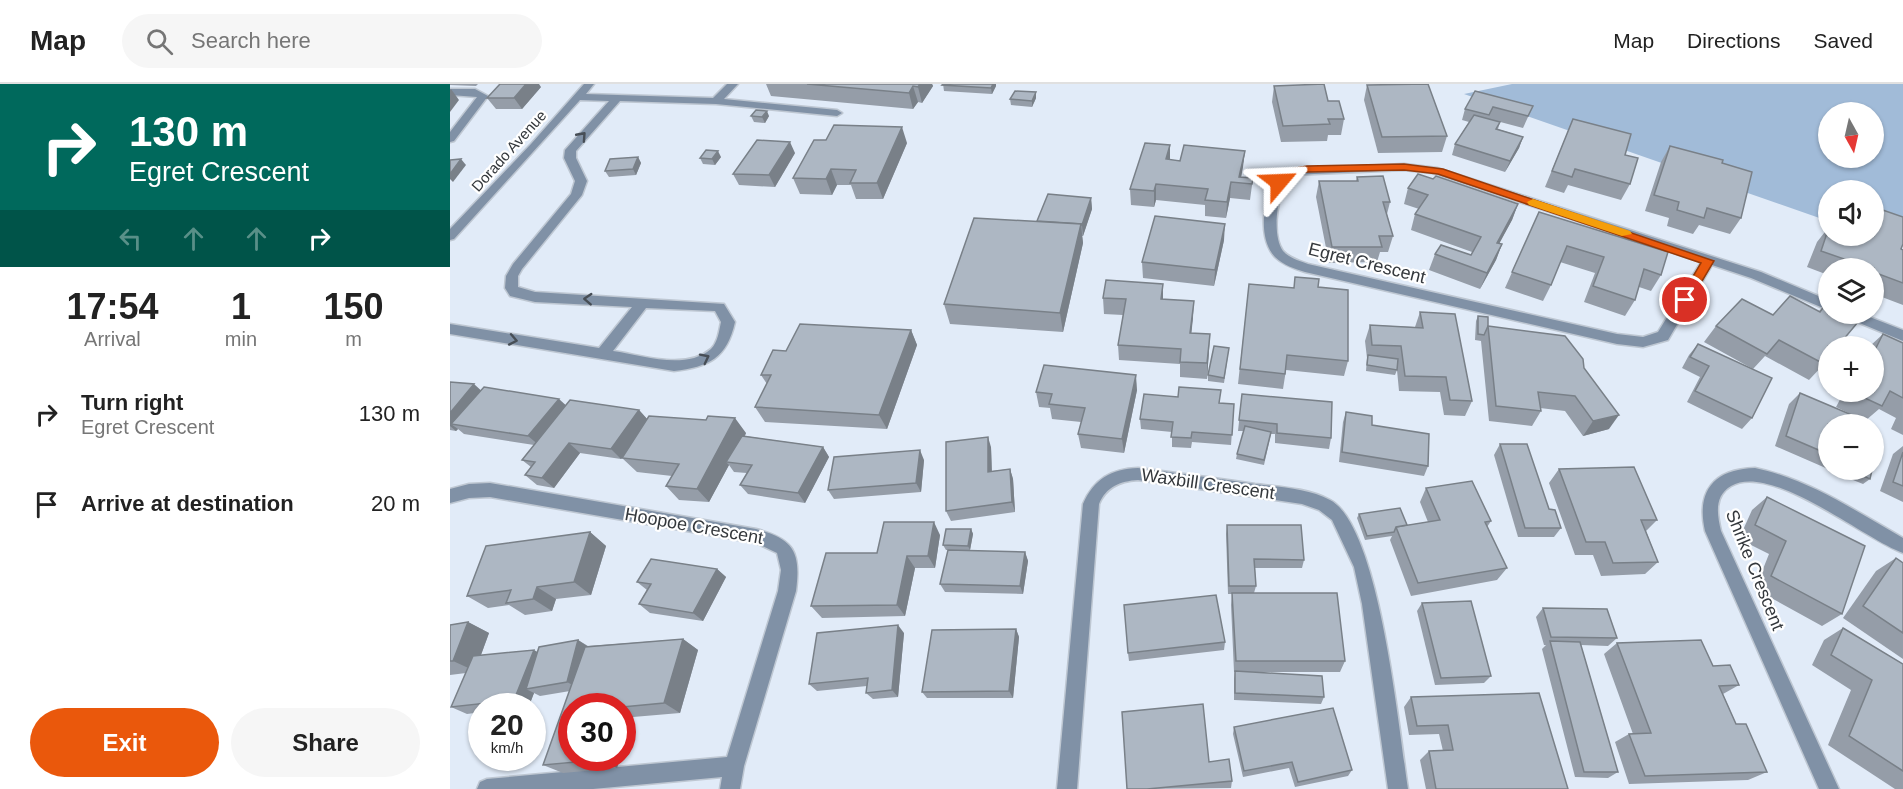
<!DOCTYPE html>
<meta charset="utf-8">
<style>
:root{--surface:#fff;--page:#f6f6f6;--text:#222;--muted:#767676;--line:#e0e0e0;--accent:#ea580c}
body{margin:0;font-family:Arial,sans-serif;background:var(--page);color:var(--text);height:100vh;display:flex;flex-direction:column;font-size:22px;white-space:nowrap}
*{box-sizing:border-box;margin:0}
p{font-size:20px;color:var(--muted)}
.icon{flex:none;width:33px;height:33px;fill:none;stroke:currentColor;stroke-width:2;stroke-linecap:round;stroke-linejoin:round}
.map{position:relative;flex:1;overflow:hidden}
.sheet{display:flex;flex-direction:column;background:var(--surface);width:450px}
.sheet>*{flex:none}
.guide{background:#00695c;color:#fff;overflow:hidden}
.needle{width:39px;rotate:172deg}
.controls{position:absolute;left:1368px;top:18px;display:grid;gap:12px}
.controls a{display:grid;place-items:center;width:66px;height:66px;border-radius:50%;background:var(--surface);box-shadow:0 2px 4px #0004;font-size:30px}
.speed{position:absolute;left:18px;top:609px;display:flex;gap:12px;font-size:30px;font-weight:700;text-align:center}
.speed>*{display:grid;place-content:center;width:78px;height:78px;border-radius:50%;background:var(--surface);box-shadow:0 2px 4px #0004;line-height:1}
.speed small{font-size:15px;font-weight:400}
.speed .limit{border:9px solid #d22;background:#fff;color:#111}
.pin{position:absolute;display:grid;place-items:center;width:51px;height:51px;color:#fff;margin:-26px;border:3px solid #fff;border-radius:50%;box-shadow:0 2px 6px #0007}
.me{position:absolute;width:66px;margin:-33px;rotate:64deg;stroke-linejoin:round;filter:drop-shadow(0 0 4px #0008)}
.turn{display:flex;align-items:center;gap:21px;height:126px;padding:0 30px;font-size:27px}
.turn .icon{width:78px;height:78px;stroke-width:2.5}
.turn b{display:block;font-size:42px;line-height:51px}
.lanes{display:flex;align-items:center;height:57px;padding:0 30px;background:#0003;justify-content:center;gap:30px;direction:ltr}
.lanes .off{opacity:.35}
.eta{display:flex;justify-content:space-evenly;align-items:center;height:102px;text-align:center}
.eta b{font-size:36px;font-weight:700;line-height:42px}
.cta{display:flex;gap:12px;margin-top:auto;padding:12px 30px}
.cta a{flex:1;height:69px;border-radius:36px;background:var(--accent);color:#fff;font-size:24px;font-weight:700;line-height:69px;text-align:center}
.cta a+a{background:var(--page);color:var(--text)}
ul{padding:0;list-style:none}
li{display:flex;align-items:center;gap:18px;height:90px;padding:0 30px}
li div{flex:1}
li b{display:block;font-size:22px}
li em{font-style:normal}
header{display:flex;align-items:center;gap:36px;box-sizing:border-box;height:84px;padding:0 30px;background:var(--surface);border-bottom:2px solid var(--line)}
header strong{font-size:28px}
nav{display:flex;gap:33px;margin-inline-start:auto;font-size:21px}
.search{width:420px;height:54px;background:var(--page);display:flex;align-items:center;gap:15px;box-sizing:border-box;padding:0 21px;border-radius:33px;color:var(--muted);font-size:22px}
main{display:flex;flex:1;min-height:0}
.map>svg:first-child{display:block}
.green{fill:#a1bbd8;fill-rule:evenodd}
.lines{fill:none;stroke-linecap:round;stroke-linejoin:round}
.minor-casing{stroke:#bec7d2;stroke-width:3}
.minor{fill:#8091a6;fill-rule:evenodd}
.wall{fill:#959da8}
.shaded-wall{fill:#798088}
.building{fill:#adb7c3;stroke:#798088;stroke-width:1.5}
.oneway{stroke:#474e56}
.route{fill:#ea580c;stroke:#983908;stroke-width:1.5}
.slow{fill:#f59e0b}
.labels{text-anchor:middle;stroke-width:4.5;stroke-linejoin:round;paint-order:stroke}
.far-street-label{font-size:15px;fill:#34383c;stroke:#fff}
.street-label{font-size:18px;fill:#34383c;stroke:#fff}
</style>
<header>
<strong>Map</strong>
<div class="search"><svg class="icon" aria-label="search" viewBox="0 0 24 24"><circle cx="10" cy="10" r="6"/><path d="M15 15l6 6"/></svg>Search here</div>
<nav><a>Map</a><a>Directions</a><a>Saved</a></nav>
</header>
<main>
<section class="sheet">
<div class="guide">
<div class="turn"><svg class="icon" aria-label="right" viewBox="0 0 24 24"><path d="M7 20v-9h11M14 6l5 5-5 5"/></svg><div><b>130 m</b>Egret Crescent</div></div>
<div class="lanes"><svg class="icon off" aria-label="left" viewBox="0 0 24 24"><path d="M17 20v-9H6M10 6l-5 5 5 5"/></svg><svg class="icon off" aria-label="ahead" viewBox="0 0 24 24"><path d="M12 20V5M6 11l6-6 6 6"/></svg><svg class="icon off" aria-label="ahead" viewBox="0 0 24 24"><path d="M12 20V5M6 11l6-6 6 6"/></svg><svg class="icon" aria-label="right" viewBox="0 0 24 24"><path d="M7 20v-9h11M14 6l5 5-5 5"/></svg></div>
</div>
<div class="eta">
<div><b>17:54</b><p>Arrival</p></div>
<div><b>1</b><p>min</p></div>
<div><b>150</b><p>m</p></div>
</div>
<ul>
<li><svg class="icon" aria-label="right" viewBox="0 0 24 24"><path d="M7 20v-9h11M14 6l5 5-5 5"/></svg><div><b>Turn right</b><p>Egret Crescent</p></div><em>130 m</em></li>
<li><svg class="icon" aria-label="arrive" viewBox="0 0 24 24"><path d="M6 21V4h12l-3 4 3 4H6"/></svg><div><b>Arrive at destination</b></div><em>20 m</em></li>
</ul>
<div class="cta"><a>Exit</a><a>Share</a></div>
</section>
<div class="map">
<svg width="1453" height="705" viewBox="0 0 1453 705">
<rect width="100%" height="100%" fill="#e1ebf8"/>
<path class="green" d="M1062 0H1453V162L1421 152 1424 106H1378V137L1014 10ZM1378 28H1424V74H1378Z"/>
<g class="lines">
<g class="minor-casing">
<g id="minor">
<path d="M134 0H144L136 10 263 14 277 0H288L274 15 387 26 392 29 387 32 266 20 170 17 126 67V74L137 97 132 111 72 185 68 192V203L85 208 274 220 285 238C277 274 259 283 224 287L0 250V240L149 264 182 223 85 218 60 212 55 204 56 192 63 180 121 110 125 97 114 74 115 66 159 17 130 16 4 155 0 156V145L81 60ZM196 224 265 227 271 238C269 247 268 258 261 265 235 287 192 271 163 267Z"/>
<polygon points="0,5 25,5 38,12 4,57 0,58 0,48 27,13 0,11"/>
<path d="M954 80 987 84 1311 188 1378 216V226L1301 194 1262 181 1218 256 1193 263 1167 260 855 188C845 185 833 181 825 173 805 151 814 104 835 86ZM954 86 982 89 1251 178 1208 248 1193 253 1167 250 858 180C850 177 839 174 833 167 821 150 827 105 842 91Z"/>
<polygon points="1393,230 1412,230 1453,246 1453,257 1395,233"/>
<path d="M688 384C727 389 766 394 805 400 830 403 858 404 880 416 930 442 949 648 958 705H938L912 520 904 483 882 436 869 426 852 420 688 396C670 397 656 403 649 420L627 705H607L633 420C644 395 661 385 688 384Z"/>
<path d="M1305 384C1358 395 1406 427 1453 454V469C1414 455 1321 378 1281 402 1264 412 1267 430 1271 447L1389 705H1369L1255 447C1246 407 1264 385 1305 384Z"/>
<path d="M40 399 306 445C344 455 351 468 346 507L294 682 290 705H270L272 693 143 705H27L30 698 37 695 277 673 328 507 331 486 327 469 306 459 40 413 19 414 0 419V405L19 400Z"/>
</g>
</g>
<use href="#minor" class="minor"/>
</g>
<g class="wall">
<polygon points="0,0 28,0 26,2 0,1"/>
<polygon points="316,0 482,0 483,2 472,19 468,18 463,25 321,12"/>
<polygon points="493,0 546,0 546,2 542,10 494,7"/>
<polygon points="917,1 997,52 992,68 928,69 914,16"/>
<polygon points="824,2 878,17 894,35 891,51 878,51 877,57 831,58 822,18"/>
<polygon points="91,3 72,25 46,25 37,14"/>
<polygon points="586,8 586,14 582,23 561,21 560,15"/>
<polygon points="1083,22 1073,44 1039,35 1050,38 1048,45 1073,53 1069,64 1055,88 1002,71 1005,60 1019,38 1012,36 1015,25"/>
<polygon points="301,32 319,32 315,39 304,38"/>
<polygon points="1123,35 1175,71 1180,100 1171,116 1118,101 1114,109 1095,103"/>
<polygon points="457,59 433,115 406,115 401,101 387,101 382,111 350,110 343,94"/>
<polygon points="1220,62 1272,79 1291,134 1280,150 1249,141 1243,150 1217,142 1219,134 1195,127 1211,78"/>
<polygon points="795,67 791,93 803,94 800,116 780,114 776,134 755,132 755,121 706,116 704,123 681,121 680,105 720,76 730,77"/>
<polygon points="345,69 325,103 289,101 283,90"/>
<polygon points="188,73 191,79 186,91 159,93 155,87"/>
<polygon points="271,73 265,81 253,80 250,74"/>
<polygon points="907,93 940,118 937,130 943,152 938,168 930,168 927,178 879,179 866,113 869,97 906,97"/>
<polygon points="983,95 1068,120 1062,136 1049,159 1052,160 1046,176 1030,205 979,186 985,170 1021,171 1022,168 961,146 965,130 969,125 954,120 958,104"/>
<polygon points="641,114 642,125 633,152 632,152 633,159 613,248 500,240 494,220 587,137"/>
<polygon points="1089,128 1211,191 1201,207 1189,203 1185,216 1175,232 1134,218 1145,189 1110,178 1101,201 1093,217 1055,204"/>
<polygon points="1378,144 1378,152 1453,166 1453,221 1424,210 1424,184 1378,184 1378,191 1357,183 1367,158"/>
<polygon points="774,156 764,202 693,194 692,178"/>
<polygon points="845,193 868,203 898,277 894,292 836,286 833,305 788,300 799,200 844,204"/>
<polygon points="653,214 713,215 743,233 741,249 759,266 757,295 730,293 730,280 669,276 668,261 673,231 654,230"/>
<polygon points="1375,221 1374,280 1359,296 1315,272 1303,285 1254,258 1266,242 1323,231 1369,227"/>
<polygon points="970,228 1022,317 1015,332 994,331 990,308 949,307 947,286 945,291 916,287 917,274 915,257 920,241 965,243"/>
<polygon points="1028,232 1038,242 1134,284 1159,345 1133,352 1115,327 1090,324 1091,327 1082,342 1039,337 1031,257 1025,256 1026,237"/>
<polygon points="461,246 467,261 437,345 315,338 305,323 317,300 311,291 336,267"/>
<polygon points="1433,250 1453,259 1453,351 1441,345 1446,334 1429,325 1415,337 1378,340 1378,385 1325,362 1339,320 1350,309 1411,335 1386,323 1394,308 1424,308 1424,262 1420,262"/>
<polygon points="1248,260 1302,334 1292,345 1237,318 1250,293 1232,284 1239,271"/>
<polygon points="779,264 774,299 758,297 758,291"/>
<polygon points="0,298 31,307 116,321 189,326 197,335 296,349 295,352 373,363 379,373 355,419 298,410 290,401 297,389 284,388 279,381 259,418 229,416 216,402 222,392 187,388 172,374 180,362 171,375 130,369 104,404 87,401 75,391 81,383 72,376 84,361 14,350 8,345 6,347 0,346"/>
<polygon points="687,306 674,369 631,364 628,350 631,338 602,335 600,324 589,323 586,308"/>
<polygon points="792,310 881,354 879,365 825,359 825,350 821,350 814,381 786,375 787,370 794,347 788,347"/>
<polygon points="770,319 784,320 781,361 742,358 741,364 722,363 722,348 691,345 690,335"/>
<polygon points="896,328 922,341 978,382 974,392 889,378 893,338"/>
<polygon points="1050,360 1099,425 1111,444 1104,453 1068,453 1044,371"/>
<polygon points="1453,362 1453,418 1430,407 1443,370"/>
<polygon points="541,363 542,387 560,385 563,395 565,428 501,437 496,427"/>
<polygon points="474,376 471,408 384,415 378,406"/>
<polygon points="1109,385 1207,436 1196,447 1208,478 1195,490 1151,492 1143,471 1125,471 1099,399"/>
<polygon points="1379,386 1422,386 1420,395 1413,400 1393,392 1394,390 1392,391"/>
<polygon points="976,404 1041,437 1037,443 1057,484 1047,496 961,512 940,456 942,452 915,456 907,434 909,430 957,441 978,438 970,418"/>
<polygon points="1317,413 1392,530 1372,542 1305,505 1319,470 1289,455 1302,426"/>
<polygon points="777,441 854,476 852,484 805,484 806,502 804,509 895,577 890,588 787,588 874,613 871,620 784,616 784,595 785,588 784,588 781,521 782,510 778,510 776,450"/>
<polygon points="521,445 523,450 520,466 496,466 493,461"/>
<polygon points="140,448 156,462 141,511 106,515 102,527 75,531 59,521 38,524 17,512"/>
<polygon points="490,451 485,484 465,484 455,532 372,534 361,522 427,469"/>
<polygon points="575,468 578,477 573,510 495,508 490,500"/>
<polygon points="1446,474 1453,479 1453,575 1393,534 1426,487"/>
<polygon points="267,485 276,493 253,537 200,529 189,520 197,506 187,498"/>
<polygon points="972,519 1041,592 1034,599 985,601 967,527"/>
<polygon points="1093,524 1167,554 1158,562 1131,561 1168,688 1158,694 1125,693 1092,565 1096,561 1094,561 1086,533"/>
<polygon points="18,538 39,549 31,571 87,568 128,556 138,562 233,555 248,566 230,629 183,633 172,666 172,622 122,622 122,674 170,674 167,684 113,689 93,681 120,607 90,612 84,609 79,622 32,622 32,628 17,630 1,623 16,589 0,591 0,541"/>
<polygon points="1393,544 1453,580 1453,705 1445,705 1378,661 1401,606 1362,581 1374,556"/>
<polygon points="566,545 569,553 563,614 477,614 472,608"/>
<polygon points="454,549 448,613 423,615 416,609 417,602 367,607 359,600"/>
<polygon points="775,558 774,566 679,577 678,569"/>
<polygon points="1167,559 1263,582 1289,601 1273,610 1286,640 1317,688 1298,696 1179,700 1165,658 1179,650 1183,650 1154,570"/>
<polygon points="961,613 1118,705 976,705 970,676 979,667 993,667 989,650 959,651 954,623"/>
<polygon points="784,643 902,686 898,692 845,703 839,684 793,693 783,650"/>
<polygon points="759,678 782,697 781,704 677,705"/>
</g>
<g class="shaded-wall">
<polygon points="76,0 89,0 91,3 72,25 64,14"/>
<polygon points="470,0 482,0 483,2 472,19 468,3"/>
<polygon points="543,0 546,0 546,2 542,10 541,4"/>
<polygon points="463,2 468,18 463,25 459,9"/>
<polygon points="1,5 9,16 0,28 0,6"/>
<polygon points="586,8 586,14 582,23 582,17"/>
<polygon points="317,27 319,32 315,39 312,33"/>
<polygon points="452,43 457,59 433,115 427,99"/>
<polygon points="1073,53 1069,64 1055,88 1060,77"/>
<polygon points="340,58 345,69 325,103 319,91"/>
<polygon points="720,61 720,77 716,75"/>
<polygon points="268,67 271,73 265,81 262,75"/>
<polygon points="795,67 793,83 790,99 789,93"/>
<polygon points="188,73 191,79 186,91 183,85"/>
<polygon points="11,75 16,81 3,98 0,95 0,90"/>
<polygon points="381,85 387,101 382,111 376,95"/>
<polygon points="781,98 780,114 776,134 777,118"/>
<polygon points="706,100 706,116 704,123 704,107"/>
<polygon points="641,114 642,125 633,152 632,141"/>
<polygon points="1068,120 1062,136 1041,175 1047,159"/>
<polygon points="631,140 633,159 613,248 610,229"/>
<polygon points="775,140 774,156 764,202 765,186"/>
<polygon points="1052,160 1046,176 1030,205 1037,189"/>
<polygon points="713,200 713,215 711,215"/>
<polygon points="744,217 743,233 740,264 740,249"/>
<polygon points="461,246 467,261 437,345 429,331"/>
<polygon points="760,250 759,266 757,295 757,279"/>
<polygon points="686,291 687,306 674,369 672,355"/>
<polygon points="24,300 36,311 1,340 8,345 6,347 0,342 0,329"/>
<polygon points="109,315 120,325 90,362 78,352"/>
<polygon points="189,326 198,336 171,375 161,365"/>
<polygon points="1169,331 1159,345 1133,352 1143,337"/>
<polygon points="285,334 296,349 281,378 276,378 279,381 259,418 247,405"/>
<polygon points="538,353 541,363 542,397 538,388"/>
<polygon points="119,359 130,369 104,404 92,394"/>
<polygon points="373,363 379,373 355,419 348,409"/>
<polygon points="470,366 474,376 471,408 466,399"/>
<polygon points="560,385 563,395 565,428 562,418"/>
<polygon points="484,438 490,451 485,484 478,472"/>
<polygon points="521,445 523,450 520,466 518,462"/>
<polygon points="140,448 156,462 141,511 124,498"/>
<polygon points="575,468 578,477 573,510 570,502"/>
<polygon points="457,472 465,484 455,532 447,521"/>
<polygon points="267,485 276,493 253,537 243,529"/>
<polygon points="87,503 106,515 102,527 83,515"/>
<polygon points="18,538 39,549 25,587 3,577"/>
<polygon points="448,541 454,549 448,613 442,606"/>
<polygon points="566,545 569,553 563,614 559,607"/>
<polygon points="233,555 248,566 230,629 214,619"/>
<polygon points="128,556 140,564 130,605 117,598"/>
<polygon points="84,566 98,574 76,605 84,609 79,622 78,622 64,616"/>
<polygon points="172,627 183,633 172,666"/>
<polygon points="149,674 170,674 167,684 148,676"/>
</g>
<g class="building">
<polygon points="50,0 76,0 64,14 37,14"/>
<polygon points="357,0 470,0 468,3 463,2 459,9"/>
<polygon points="493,0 543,0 541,4 492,1"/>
<polygon points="874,0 878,17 889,17 894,35 878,35 880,40 833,42 824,2"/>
<polygon points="978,0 997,52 932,53 917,1"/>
<polygon points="565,7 586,8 582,17 560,15"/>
<polygon points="1025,7 1083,22 1078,32 1043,23 1039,31 1015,25"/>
<polygon points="306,26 317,27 312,33 301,32"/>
<polygon points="1024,31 1050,38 1046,45 1073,53 1060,77 1005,60"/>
<polygon points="1123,35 1181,50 1175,71 1188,74 1180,100 1125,85 1122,93 1102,87"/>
<polygon points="384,41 452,43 427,99 400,99 406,86 381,85 376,95 343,94 364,56 376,56"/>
<polygon points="307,56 340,58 319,91 283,90"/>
<polygon points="695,59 720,61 716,75 730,77 734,61 795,67 789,93 803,94 802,100 781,98 777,118 755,116 758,105 706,100 704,107 680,105"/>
<polygon points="1220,62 1273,76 1272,79 1302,88 1291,134 1257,124 1254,134 1227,126 1229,118 1204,111"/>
<polygon points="256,66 268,67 262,75 250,74"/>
<polygon points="188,73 183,85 155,87 160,75"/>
<polygon points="11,75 0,90 0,76"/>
<polygon points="968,90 983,95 986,92 1068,120 1047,159 1052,160 1037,189 985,170 991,161 1021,171 1031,153 965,130 978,111 958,104"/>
<polygon points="933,92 940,118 933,118 943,152 929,152 932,163 882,163 869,97 908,97 907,93"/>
<polygon points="598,110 641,114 632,141 630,141 631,140 587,137"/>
<polygon points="1424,123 1453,133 1453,160 1451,165 1453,166 1453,199 1426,189 1426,187 1424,186 1424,184 1420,184 1371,167 1378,146 1378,152 1424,152"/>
<polygon points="1089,128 1218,168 1211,191 1194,185 1185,216 1143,202 1154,173 1117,162 1101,201 1062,188"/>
<polygon points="705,132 775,140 765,186 692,178"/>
<polygon points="524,134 631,140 610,229 494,220"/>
<polygon points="845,193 869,195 868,203 898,206 898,277 837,271 835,290 790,285 799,200 844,204"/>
<polygon points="656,196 713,200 711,215 744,217 740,249 760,250 757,279 730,278 731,265 668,261 676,215 653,214"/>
<polygon points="1340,212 1370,228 1375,221 1378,223 1378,230 1390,230 1408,238 1388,262 1378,262 1378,275 1374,280 1329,256 1317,270 1266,242 1292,215 1323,231"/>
<polygon points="970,228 1005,230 1022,317 1000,316 996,293 955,292 951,262 922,261 920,241 973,244"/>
<polygon points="1028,232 1038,233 1038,242 1034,251 1028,250"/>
<polygon points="350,240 461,246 429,331 305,323 321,291 311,291 323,266 336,267"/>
<polygon points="1038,242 1115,252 1133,275 1134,284 1169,331 1143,337 1125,312 1088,308 1091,327 1046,322"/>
<polygon points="1433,250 1453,259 1453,314 1440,307 1432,322 1402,308 1424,308 1424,268"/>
<polygon points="1248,260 1322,294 1302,334 1245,307 1259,282 1240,273"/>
<polygon points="764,262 779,264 774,294 758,291"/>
<polygon points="918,271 948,275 947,286 917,281"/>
<polygon points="594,281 686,291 672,355 628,350 635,324 599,320 602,310 586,308"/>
<polygon points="0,298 24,300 0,329"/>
<polygon points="34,303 109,315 78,352 1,340"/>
<polygon points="729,303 771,306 769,319 784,320 782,351 742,348 741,354 721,353 723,338 690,335 694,310 728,313"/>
<polygon points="1350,309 1416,337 1415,340 1378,340 1378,370 1336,352"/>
<polygon points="792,310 882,318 881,354 827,349 827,340 789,336"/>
<polygon points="120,316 189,326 161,365 119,359 92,394 75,391 85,378 72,376"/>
<polygon points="896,328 922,332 922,341 979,350 978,382 892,368"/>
<polygon points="199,332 256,336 258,332 285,334 247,405 216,402 229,380 172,374"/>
<polygon points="795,342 821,348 814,376 787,370"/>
<polygon points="292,352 373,363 348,409 290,401 302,381 276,378"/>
<polygon points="538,353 538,388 560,385 562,418 496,427 496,358"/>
<polygon points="1050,360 1077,360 1099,425 1105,426 1111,444 1075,444"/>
<polygon points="470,366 466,399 378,406 384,373"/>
<polygon points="1453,368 1453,402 1443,398"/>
<polygon points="1184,383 1207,436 1191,436 1208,478 1163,479 1155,458 1136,458 1109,385"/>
<polygon points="1400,386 1422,386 1420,395"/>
<polygon points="1022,397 1041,437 1035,438 1057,484 968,499 946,443 990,436 976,404"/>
<polygon points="1317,413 1415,462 1392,530 1321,492 1336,457 1305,441"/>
<polygon points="950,424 957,441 946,443 944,448 917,452 909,430"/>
<polygon points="434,438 484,438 478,472 457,472 447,521 361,522 376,469 427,469"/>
<polygon points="777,441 851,441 854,476 804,475 806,502 779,502"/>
<polygon points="496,445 521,445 518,462 493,461"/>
<polygon points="140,448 124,498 87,503 83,515 56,519 61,506 17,512 36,462"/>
<polygon points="498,466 575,468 570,502 490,500"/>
<polygon points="1446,474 1453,479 1453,549 1413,522"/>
<polygon points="201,475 267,485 243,529 189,520 201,500 187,498"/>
<polygon points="782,509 887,509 895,577 786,577"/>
<polygon points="766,511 775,558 678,569 674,521"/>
<polygon points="1021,517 1041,592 991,594 972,519"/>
<polygon points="1093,524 1157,525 1167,554 1101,553"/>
<polygon points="18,538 3,577 0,577 0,541"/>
<polygon points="448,541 442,606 416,609 418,594 359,600 367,549"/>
<polygon points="1393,544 1453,580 1453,687 1399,652 1422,596 1381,571"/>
<polygon points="566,545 559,607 472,608 482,546"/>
<polygon points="233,555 214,619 172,623 122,622 122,674 149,674 148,676 93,681 135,563"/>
<polygon points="128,556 117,598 76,605 89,563"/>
<polygon points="1251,556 1263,582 1280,581 1289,601 1269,602 1286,640 1296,640 1317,688 1195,692 1179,650 1201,649 1167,559"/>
<polygon points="1100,557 1130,558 1168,688 1134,688"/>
<polygon points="84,566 64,616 1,623 23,572"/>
<polygon points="785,587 872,592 874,613 785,609"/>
<polygon points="1089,609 1118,705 986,705 979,667 1003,666 998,641 967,642 961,613"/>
<polygon points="753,620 759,678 779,675 782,697 697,705 677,705 672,628"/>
<polygon points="883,624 902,686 848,698 842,678 794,687 784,643"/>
</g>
<defs><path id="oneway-chevron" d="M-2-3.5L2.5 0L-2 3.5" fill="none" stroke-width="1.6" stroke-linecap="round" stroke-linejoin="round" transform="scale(1.5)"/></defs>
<g class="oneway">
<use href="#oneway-chevron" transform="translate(132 52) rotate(-48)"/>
<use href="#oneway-chevron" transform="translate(138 215) rotate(-177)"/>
<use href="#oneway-chevron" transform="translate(63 256) rotate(11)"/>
<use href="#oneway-chevron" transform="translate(255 274) rotate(-27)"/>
</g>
<polygon class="route" points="954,80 993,85 1264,177 1239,219 1235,221 1229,216 1251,179 988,90 954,86 857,88 842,91 832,100 824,98 835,86 857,82"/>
<polygon class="slow" points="1083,115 1180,147 1182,150 1172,152 1079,121 1077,118"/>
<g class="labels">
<g class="far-street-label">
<text transform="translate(59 67) rotate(-48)" y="5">Dorado Avenue</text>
</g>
<g class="street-label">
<text transform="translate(917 179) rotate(14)" y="6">Egret Crescent</text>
<text transform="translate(758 400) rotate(8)" y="6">Waxbill Crescent</text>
<text transform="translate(244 442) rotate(10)" y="6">Hoopoe Crescent</text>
<text transform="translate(1305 486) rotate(68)" y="6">Shrike Crescent</text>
</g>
</g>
</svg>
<div class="controls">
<a><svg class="needle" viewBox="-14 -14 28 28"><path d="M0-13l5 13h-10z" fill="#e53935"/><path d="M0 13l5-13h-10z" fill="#767676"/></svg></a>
<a><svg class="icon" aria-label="sound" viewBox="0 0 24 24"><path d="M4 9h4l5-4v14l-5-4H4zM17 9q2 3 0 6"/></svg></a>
<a><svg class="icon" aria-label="layers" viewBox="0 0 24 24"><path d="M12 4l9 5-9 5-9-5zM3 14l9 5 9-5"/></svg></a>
<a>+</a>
<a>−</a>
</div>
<div class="speed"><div>20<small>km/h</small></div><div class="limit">30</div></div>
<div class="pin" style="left:1235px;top:216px;background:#d93025"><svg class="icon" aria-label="arrive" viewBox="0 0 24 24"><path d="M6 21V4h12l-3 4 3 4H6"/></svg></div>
<svg class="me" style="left:829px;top:98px" viewBox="-20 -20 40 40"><path d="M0-17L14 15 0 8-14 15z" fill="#ea580c" stroke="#fff" stroke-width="4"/></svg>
</div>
</main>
